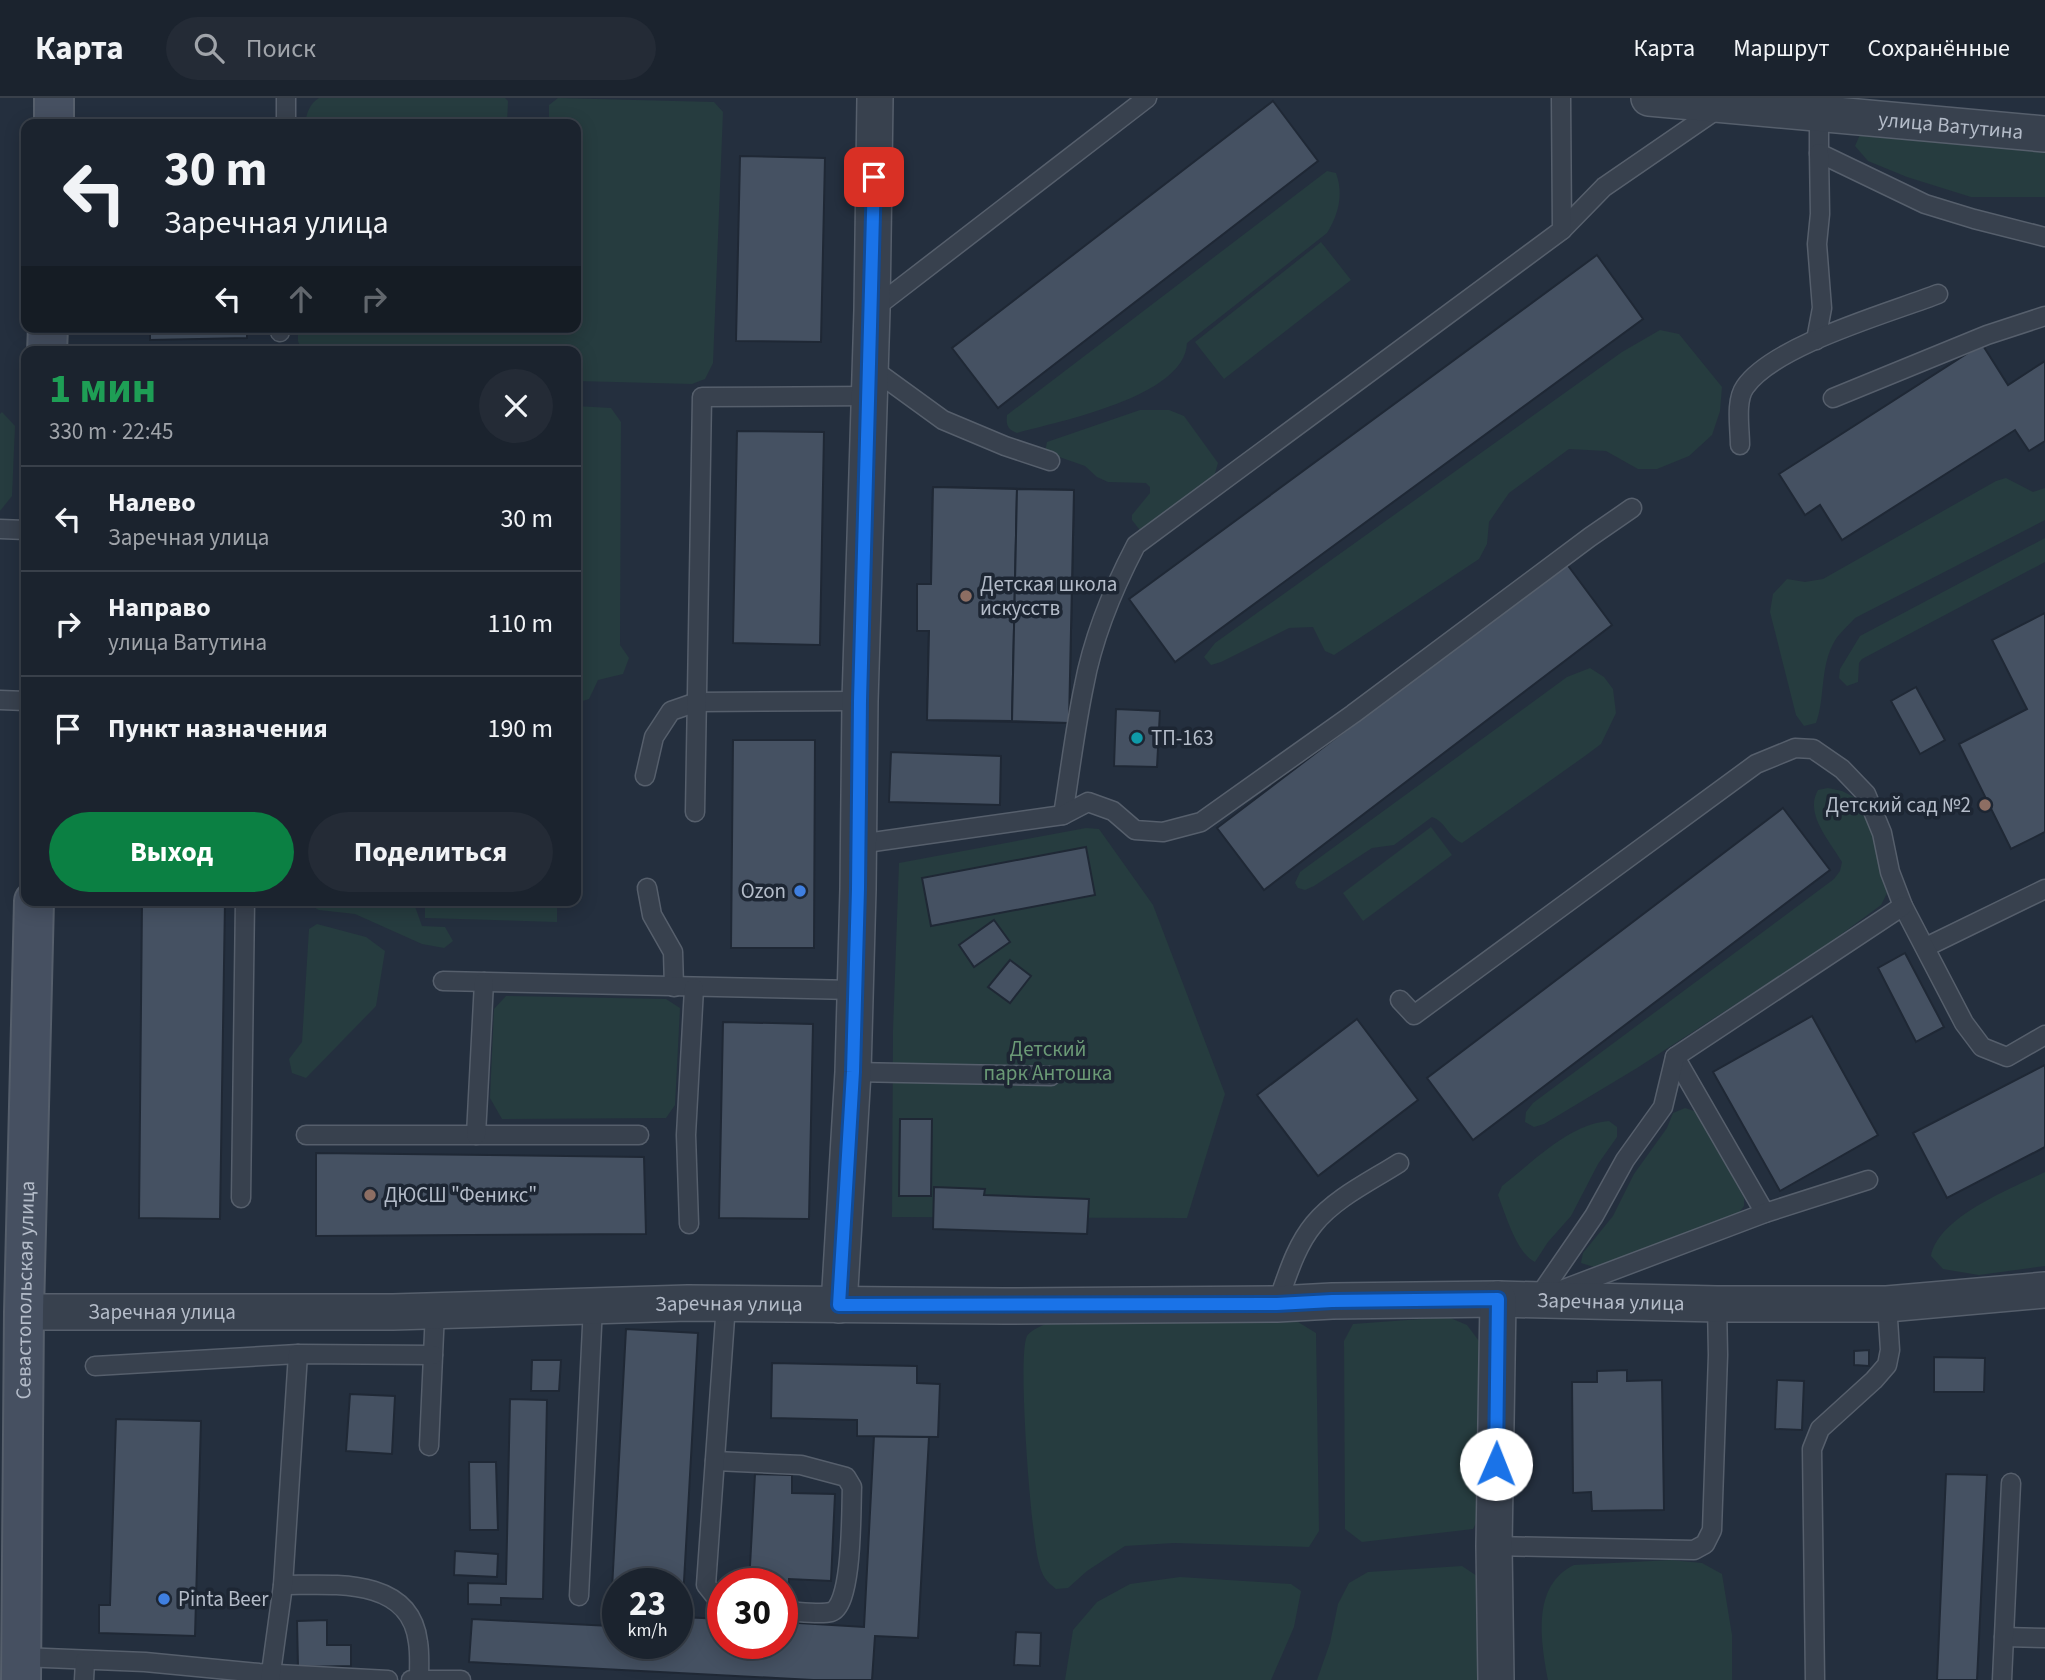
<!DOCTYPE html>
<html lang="ru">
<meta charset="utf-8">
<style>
:root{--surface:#1b232e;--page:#242b36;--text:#f1f3f6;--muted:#a0a4aa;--line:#39404a;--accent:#0b8043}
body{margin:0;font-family:"Source Sans 3",sans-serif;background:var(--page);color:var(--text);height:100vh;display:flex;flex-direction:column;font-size:26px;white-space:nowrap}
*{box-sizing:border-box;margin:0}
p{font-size:23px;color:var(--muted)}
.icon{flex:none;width:38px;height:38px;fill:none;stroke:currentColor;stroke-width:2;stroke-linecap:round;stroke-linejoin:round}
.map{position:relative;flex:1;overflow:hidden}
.drawer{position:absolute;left:21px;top:248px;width:560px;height:560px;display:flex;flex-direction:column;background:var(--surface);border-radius:14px;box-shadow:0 4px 18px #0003,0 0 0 2px var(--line)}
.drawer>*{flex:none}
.top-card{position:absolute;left:21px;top:21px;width:560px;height:214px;border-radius:14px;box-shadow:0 4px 18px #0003,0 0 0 2px var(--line);background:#1b232e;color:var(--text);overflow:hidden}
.speed{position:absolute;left:602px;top:1470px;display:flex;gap:14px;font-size:35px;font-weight:700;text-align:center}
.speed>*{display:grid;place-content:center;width:91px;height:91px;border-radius:50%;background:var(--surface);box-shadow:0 4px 18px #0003,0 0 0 2px var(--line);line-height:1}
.speed small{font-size:18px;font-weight:400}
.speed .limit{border:10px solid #d22;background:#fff;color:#111}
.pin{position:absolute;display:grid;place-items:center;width:60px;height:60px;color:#fff;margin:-30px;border-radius:14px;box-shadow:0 4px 10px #0006}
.me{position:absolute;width:77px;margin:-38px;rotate:1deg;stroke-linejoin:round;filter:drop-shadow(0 0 5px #0008)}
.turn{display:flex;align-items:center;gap:24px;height:147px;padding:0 28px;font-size:32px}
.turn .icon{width:91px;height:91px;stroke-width:2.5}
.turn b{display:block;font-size:49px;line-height:60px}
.lanes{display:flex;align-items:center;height:66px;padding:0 28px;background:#0003;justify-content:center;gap:35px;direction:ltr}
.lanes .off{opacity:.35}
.round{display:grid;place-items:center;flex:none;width:74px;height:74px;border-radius:37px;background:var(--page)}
.summary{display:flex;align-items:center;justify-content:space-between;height:119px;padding:0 28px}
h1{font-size:42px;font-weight:700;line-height:52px;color:#1e9e55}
.button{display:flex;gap:14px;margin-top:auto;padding:14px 28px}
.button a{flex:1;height:80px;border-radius:42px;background:var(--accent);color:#fff;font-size:28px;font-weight:700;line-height:80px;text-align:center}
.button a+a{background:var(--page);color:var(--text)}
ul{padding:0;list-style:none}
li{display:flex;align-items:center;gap:21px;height:105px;padding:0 28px;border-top:2px solid var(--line)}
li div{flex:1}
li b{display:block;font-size:26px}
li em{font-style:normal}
header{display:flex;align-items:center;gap:42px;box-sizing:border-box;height:98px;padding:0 35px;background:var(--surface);border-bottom:2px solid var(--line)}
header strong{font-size:33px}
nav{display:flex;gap:38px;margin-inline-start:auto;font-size:24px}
.search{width:490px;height:63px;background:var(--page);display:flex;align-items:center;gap:18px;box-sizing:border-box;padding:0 24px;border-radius:38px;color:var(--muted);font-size:26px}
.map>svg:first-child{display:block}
.green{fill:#263c3f}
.building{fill:#455162;stroke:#1f2835;stroke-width:2;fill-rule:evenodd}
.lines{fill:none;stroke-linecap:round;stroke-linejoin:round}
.lane-casing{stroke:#565f6c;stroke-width:21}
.street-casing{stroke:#565f6c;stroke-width:38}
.secondary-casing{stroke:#565f6c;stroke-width:42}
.lane{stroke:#38414e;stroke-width:18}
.street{stroke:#38414e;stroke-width:35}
.secondary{stroke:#465061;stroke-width:38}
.route-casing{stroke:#114b97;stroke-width:18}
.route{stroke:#1a73e8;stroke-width:12}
.education-dot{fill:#8d6e63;stroke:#1d2633;stroke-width:2.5}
.culture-dot{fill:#0f9aa8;stroke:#1d2633;stroke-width:2.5}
.shop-dot{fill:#3f7fe0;stroke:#1d2633;stroke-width:2.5}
.labels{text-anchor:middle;stroke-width:7;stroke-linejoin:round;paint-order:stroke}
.street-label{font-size:21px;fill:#b4bcc9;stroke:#1d2633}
.poi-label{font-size:21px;fill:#b4bcc9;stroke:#1d2633;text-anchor:start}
.park-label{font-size:21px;fill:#6b9a76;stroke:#1d2633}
</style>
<header>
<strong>Карта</strong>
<div class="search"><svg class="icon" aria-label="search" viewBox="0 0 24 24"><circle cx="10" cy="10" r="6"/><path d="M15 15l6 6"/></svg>Поиск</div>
<nav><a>Карта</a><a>Маршрут</a><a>Сохранённые</a></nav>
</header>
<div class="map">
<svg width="2045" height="1582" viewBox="0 0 2045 1582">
<rect width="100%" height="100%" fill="#242f3e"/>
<g class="green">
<path d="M319 0H505L508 3 507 26H305C306 16 310 5 319 0Z"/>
<polygon points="558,0 714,4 723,14 713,265 705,281 692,286 576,283 576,254 302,254 298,243 298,229 576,229 576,26 549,26 549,7"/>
<polygon points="1862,32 2045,50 2045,99 1971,99 1907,79 1868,63 1855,48"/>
<path d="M1327 73 1336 75C1344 97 1338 117 1327 135L1187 245C1185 299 1059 323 1017 335 1007 331 1006 327 1007 317Z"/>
<polygon points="1321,144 1351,182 1224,281 1195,244"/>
<polygon points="1660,232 1679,236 1722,289 1720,313 1712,337 1689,358 1657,371 1638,371 1606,353 1569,351 1509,395 1489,424 1487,446 1479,461 1334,557 1325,553 1313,529 1289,530 1221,564 1211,567 1204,559 1215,545 1622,254"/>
<polygon points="576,308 611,310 621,324 620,547 629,560 623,576 598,582 589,601 576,605"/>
<polygon points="1140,312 1169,312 1184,318 1218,365 1213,382 1143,436 1132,422 1132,417 1150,395 1150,389 1146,385 1108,384 1097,379 1085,368 1045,354 1047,344"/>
<polygon points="2,314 15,328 12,398 0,413 0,316"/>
<path d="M2006 380 2033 394 2045 390V422L1855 520C1848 528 1837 537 1833 546 1820 571 1825 600 1816 625L1804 628 1796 617 1770 514 1773 496 1787 481 1805 484 1823 481 1996 383Z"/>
<polygon points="2045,440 2045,464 1862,561 1859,565 1858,584 1847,588 1839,580 1840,571 1860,538"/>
<path d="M1590 570 1604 579 1613 591 1616 615 1601 646 1585 658 1462 745C1448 739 1446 724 1432 719L1394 747 1372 750 1314 788 1305 792 1298 790 1295 785 1300 774 1304 771 1567 579Z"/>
<path d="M1828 690 1842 693 1860 702 1876 739 1888 793 1881 807 1824 849 1637 970 1544 1026 1534 1029 1525 1024 1526 1014 1533 1005 1834 781 1840 773 1842 764C1830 743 1804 716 1818 692Z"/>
<polygon points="1431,729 1452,757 1363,823 1343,795"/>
<polygon points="1086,730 1099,731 1153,807 1225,996 1187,1120 892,1119 893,932 899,765"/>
<polygon points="308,803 413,803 422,828 445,829 453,843 444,850 422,846 355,816 319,812 308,806"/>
<polygon points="425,803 557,803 557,824 425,820"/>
<polygon points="317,826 366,839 385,853 376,908 306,980 292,975 289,961 302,944 309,831"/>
<polygon points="506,898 666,901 680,910 675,1007 666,1020 502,1021 490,1000 494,911"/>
<polygon points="1685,1010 1697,1014 1744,1100 1744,1108 1738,1116 1594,1169 1581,1165 1583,1155 1613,1118 1634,1076 1667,1030 1673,1015"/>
<path d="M1609 1023 1617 1029V1039L1598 1066 1571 1118 1548 1144 1535 1164C1517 1156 1505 1115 1498 1097L1502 1088C1533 1064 1569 1026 1609 1023Z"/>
<path d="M2045 1074V1168L1979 1177 1943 1171 1931 1158C1939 1118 2011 1091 2045 1074Z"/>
<polygon points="1448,1219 1467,1227 1479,1243 1481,1415 1473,1431 1362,1444 1345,1431 1344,1243 1353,1226"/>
<path d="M1298 1224 1316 1235 1319 1433 1309 1449 1174 1445 1125 1448 1087 1473 1068 1490 1056 1491C1046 1483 1042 1478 1039 1465 1031 1439 1017 1257 1027 1238 1030 1233 1039 1229 1045 1226Z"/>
<path d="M1671 1462 1702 1465 1722 1476 1732 1537V1582H1548C1541 1543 1531 1488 1574 1467Z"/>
<polygon points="1462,1468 1477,1478 1478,1582 1317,1582 1330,1545 1338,1506 1349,1485 1368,1474"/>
<polygon points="1180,1479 1291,1486 1301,1493 1294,1529 1271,1582 1065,1582 1073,1532 1097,1504 1130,1486"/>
</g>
<g class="building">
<polygon points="1273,3 1318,63 998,310 952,250"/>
<polygon points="740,58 825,60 821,244 736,243"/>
<polygon points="1597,157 1643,221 1175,564 1129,501"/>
<polygon points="150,229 247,229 247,240 150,242"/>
<polygon points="1982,246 2008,287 2045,263 2045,343 2029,353 2015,332 1842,442 1820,407 1805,417 1779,376"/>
<polygon points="737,333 824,334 820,547 733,545"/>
<polygon points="933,389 1074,392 1069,625 927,622 929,533 917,533 917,486 931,486"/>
<polygon points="933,389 1017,391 1012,623 927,622 929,533 917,533 917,486 931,486"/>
<polygon points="1017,391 1074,392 1069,625 1012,623"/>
<polygon points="1566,465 1612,527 1264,792 1217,730"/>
<polygon points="2045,515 2045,734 2011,751 1959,646 2027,611 1992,542"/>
<polygon points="1916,589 1945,642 1920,656 1891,603"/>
<polygon points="1116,611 1160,613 1157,669 1114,668"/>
<polygon points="733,642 815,642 814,850 731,850"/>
<polygon points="891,654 1001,658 1000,707 889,704"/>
<polygon points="1783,710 1830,772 1473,1042 1427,980"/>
<polygon points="1086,749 1095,797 931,828 922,780"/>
<polygon points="142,803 225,803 220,1121 139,1120"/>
<polygon points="994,822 1010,844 974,869 959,847"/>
<polygon points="1905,855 1944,929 1916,944 1878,870"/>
<polygon points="1010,862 1031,878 1010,905 988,889"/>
<polygon points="1812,918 1878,1037 1780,1093 1713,974"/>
<polygon points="1357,921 1418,1002 1318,1078 1257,997"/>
<polygon points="723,924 813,926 809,1121 719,1120"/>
<polygon points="2045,967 2045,1049 1947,1100 1913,1035"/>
<polygon points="900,1021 932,1021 931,1098 899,1098"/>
<polygon points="316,1055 644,1059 646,1136 316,1138"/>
<polygon points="934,1089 985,1091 984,1097 1089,1101 1087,1136 933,1131"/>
<path d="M626 1231 698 1235 682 1519 723 1521V1545H782V1524L864 1529 874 1338 929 1339 918 1540 875 1538 872 1582H813L469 1564 472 1521 610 1528ZM618 1486H677V1545H618Z"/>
<polygon points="1869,1252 1869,1268 1854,1267 1854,1253"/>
<polygon points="1934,1259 1985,1260 1984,1294 1934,1294"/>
<polygon points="532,1262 561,1262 559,1293 531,1293"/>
<polygon points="772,1265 917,1268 917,1285 940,1286 938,1339 857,1338 857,1322 771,1320"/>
<polygon points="1627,1272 1627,1283 1662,1282 1664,1412 1592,1413 1591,1394 1573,1395 1572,1284 1597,1284 1597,1273"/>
<polygon points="1777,1282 1804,1283 1802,1332 1775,1331"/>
<polygon points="350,1296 395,1298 392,1356 346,1353"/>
<polygon points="510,1301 547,1302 543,1501 501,1500 501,1507 468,1506 468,1485 506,1486"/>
<polygon points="116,1321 201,1323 195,1538 99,1535 99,1507 110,1507"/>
<polygon points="469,1364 496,1364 498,1432 470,1432"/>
<polygon points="755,1376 792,1377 792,1395 835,1396 831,1483 789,1481 788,1499 782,1499 782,1486 749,1486"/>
<polygon points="1946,1376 1987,1377 1977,1582 1937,1582"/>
<polygon points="455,1453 498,1456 497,1479 454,1477"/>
<polygon points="327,1522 327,1547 351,1547 351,1568 298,1569 297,1523"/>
<polygon points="1016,1534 1041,1535 1040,1568 1014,1567"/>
</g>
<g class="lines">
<g class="lane-casing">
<g id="lane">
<polyline points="1819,14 1819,55 1925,106 1974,121 2045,139"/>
<polyline points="286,26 286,0"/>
<polyline points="1562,132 1604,89 1719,10"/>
<polyline points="872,212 1147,0"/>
<polyline points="280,234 281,229"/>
<polyline points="1816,242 1822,210 1817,146 1820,116 1819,55"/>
<polyline points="870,269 943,322 1005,348 1050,363"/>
<polyline points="1833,300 1987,237 2045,218"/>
<path d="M1740 347C1740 330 1735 303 1745 289 1774 247 1889 215 1938 196"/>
<polyline points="0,431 26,432"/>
<polyline points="0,602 26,603"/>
<polyline points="645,678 654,639 671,613 697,604 860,603"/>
<polyline points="695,714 702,299 868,298"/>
<path d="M1063 717C1070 674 1075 631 1084 588 1093 539 1113 491 1136 447L1562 132 1561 0"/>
<polyline points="859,746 1063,717 1088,704 1113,713 1135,732 1163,734 1201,724 1353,616 1590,439 1632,410"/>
<polyline points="647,790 652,817 673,854 674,889"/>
<polyline points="1926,849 2045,791"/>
<polyline points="443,883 854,892"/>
<polyline points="1400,902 1414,917 1756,666 1795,650 1813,651 1842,671 1866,696 1882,735 1890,774 1903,808 1964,925 1982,949 2007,959 2045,937"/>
<polyline points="1675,959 1765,1115"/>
<polyline points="853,974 1051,978"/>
<polyline points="306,1037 639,1037"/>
<polyline points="476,1037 484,884"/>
<polyline points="241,1100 245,803"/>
<polyline points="689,1126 686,1037 694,890"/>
<polyline points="1556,1194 1765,1115 1868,1082"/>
<polyline points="1537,1201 1594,1118 1625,1062 1663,1009 1675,959 1903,808"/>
<path d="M1277 1206C1287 1179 1295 1149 1314 1126 1335 1100 1371 1083 1399 1065"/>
<polyline points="95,1268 298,1256"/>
<polyline points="429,1348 435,1213"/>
<path d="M715 1363 801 1367 846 1379 852 1389C851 1411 853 1508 831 1514 820 1517 795 1513 782 1513"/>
<polyline points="1494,1448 1694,1452 1705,1446 1712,1432 1718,1257 1717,1206"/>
<path d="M283 1487C332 1487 410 1478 418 1544 420 1556 419 1569 419 1582"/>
<polyline points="579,1498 593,1208"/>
<polyline points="723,1504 714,1497 706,1487 726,1206"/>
<polyline points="2004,1539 2045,1540"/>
<polyline points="21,1559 145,1564 259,1575 388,1582"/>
<polyline points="84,1582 85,1563"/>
<polyline points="270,1582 283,1487 298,1256 433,1257"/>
<polyline points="411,1582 461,1582"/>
<polyline points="1815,1582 1812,1351 1820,1331 1874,1282 1887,1267 1890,1252 1887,1206"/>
<polyline points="2002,1582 2011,1385"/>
</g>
</g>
<g class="street-casing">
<g id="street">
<path id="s1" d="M1649 0 2045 36"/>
<polyline points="839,1207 853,974 858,791 860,603 872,212 875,0"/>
<path id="s2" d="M24 1214H393L688 1205 1003 1208 1277 1206 1332 1203 1498 1201 1717 1206H1887L2045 1192"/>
<polyline points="1496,1582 1494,1448 1498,1201"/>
</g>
</g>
<g class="secondary-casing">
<g id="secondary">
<polyline points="54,0 54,26"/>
<polyline points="47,254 48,229"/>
<path id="s3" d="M21 1582 24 1214 34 803"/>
</g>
</g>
<use href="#lane" class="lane"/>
<use href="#street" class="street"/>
<use href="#secondary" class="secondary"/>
</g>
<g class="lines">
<g class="route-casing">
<polyline id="route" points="874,79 860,603 858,791 853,974 839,1207 1277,1206 1332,1203 1498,1201 1496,1366"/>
</g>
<use href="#route" class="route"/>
</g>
<g class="education-dot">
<circle cx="966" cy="498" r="7"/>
<circle cx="1985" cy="707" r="7"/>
<circle cx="370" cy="1097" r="7"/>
</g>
<circle class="culture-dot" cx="1137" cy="640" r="7"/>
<g class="shop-dot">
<circle cx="800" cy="793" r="7"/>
<circle cx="164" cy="1501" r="7"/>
</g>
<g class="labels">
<g class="street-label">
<text dy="7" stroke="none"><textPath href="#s1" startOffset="303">улица Ватутина</textPath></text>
<text dy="7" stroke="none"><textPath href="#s3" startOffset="390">Севастопольская улица</textPath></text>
<text dy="7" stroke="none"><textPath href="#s2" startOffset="1587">Заречная улица</textPath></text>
<text dy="7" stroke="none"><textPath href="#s2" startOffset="705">Заречная улица</textPath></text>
<text dy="7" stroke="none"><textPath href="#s2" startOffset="138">Заречная улица</textPath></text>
</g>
<g class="poi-label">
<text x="980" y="493">Детская школа<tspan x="980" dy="24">искусств</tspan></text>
<text x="1151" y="647">ТП-163</text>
<text x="1971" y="714" text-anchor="end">Детский сад №2</text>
<text x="786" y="800" text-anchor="end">Ozon</text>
<text x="384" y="1104">ДЮСШ "Феникс"</text>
<text x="178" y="1508">Pinta Beer</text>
</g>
<g class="park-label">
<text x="1048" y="958">Детский<tspan x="1048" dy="24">парк Антошка</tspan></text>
</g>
</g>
</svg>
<div class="speed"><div>23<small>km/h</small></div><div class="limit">30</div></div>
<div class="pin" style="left:874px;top:79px;background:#d93025"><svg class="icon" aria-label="arrive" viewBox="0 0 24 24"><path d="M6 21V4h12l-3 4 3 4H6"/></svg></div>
<svg class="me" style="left:1496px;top:1366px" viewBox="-20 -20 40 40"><circle r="19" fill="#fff"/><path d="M0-13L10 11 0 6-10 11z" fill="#1a73e8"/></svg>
<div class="top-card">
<div class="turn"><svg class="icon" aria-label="left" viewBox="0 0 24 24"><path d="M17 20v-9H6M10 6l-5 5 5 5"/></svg><div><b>30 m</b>Заречная улица</div></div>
<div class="lanes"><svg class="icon" aria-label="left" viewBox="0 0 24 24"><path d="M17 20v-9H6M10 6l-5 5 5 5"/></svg><svg class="icon off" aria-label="ahead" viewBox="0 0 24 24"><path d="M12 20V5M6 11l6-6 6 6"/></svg><svg class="icon off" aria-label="right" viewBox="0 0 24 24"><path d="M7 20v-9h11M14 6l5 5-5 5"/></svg></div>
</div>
<section class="drawer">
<div class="summary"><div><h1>1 мин</h1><p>330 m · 22:45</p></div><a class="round"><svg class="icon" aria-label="close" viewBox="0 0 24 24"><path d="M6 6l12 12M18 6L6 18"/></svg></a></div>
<ul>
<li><svg class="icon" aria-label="left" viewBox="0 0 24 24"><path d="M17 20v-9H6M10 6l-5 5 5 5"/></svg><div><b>Налево</b><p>Заречная улица</p></div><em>30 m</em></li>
<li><svg class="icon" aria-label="right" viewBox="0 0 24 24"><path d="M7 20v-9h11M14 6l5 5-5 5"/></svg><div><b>Направо</b><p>улица Ватутина</p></div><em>110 m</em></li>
<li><svg class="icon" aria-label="arrive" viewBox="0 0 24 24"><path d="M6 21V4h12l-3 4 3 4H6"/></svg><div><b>Пункт назначения</b></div><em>190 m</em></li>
</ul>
<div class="button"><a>Выход</a><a>Поделиться</a></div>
</section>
</div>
